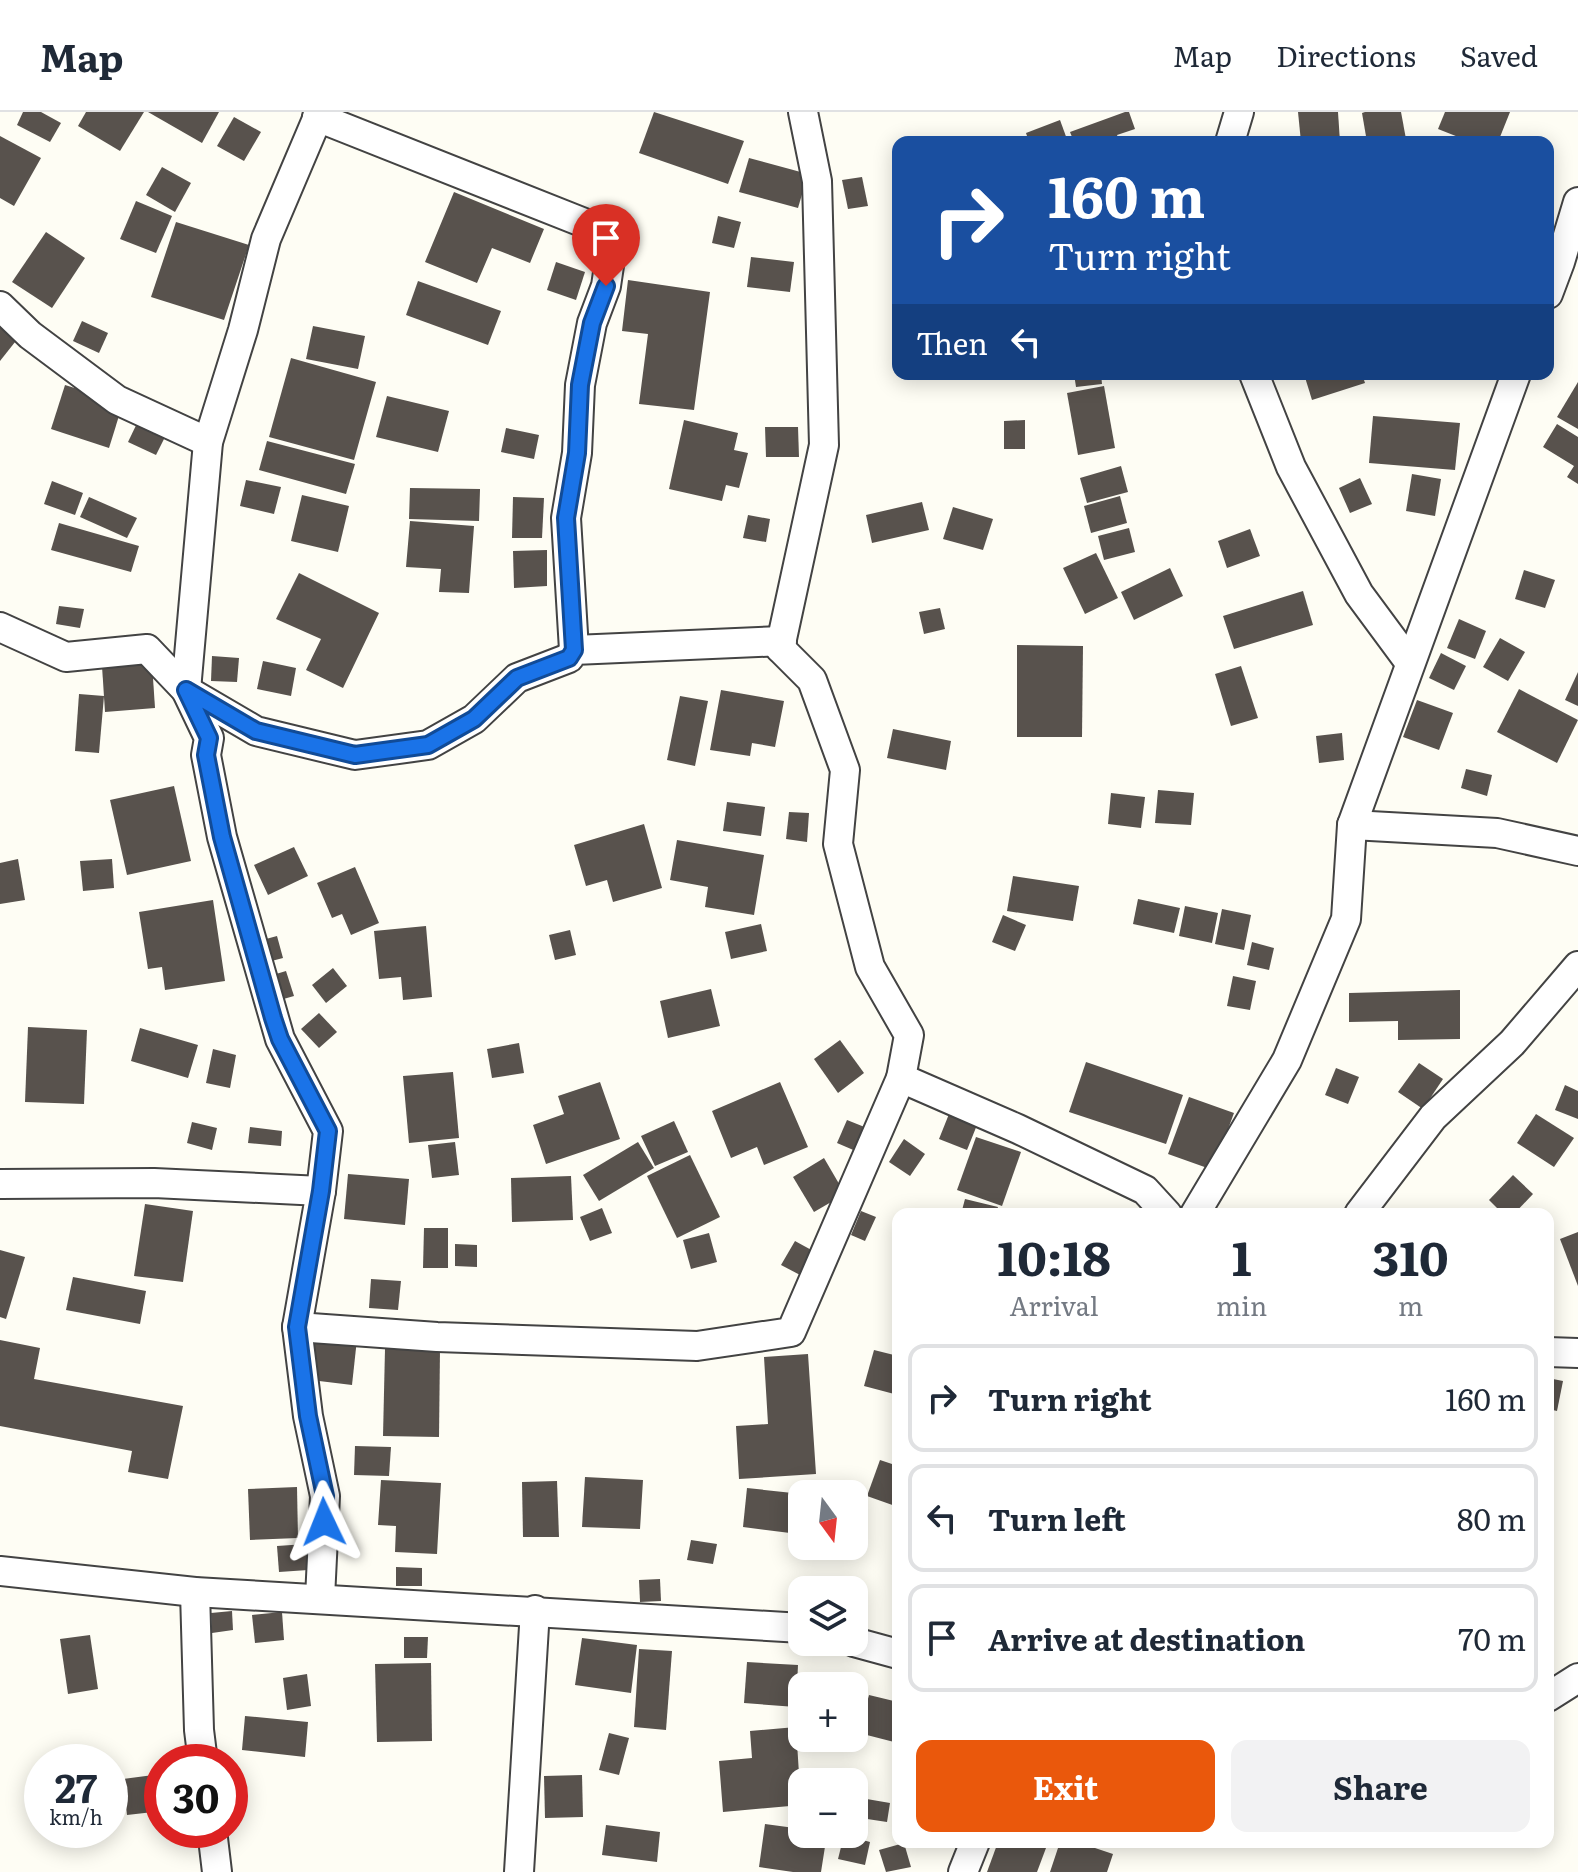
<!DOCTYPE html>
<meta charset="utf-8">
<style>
:root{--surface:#fff;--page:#f2f2f3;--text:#1f2937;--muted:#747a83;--line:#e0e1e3;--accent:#ea580c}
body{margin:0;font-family:Literata,serif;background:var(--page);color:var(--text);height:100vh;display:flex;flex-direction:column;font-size:30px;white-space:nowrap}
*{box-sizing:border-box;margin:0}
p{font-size:26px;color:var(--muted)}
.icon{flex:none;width:44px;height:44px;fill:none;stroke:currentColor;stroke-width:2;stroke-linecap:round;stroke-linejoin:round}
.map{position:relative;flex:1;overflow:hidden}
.drawer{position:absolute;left:892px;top:1096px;width:662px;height:640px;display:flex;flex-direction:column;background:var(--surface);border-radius:16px;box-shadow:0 4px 20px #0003}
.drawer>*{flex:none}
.hud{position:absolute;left:892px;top:24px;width:662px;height:244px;border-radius:16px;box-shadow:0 4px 20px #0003;background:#1a4fa0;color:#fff;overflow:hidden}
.needle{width:52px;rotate:165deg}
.fabs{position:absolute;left:788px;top:1368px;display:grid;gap:16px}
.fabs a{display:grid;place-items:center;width:80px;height:80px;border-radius:16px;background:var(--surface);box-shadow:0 4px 20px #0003;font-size:40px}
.speed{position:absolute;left:24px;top:1632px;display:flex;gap:16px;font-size:40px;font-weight:700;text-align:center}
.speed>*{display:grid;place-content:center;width:104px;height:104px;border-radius:50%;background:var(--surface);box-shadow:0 4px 20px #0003;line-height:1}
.speed small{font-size:20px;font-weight:400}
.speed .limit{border:12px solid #d22;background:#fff;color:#111}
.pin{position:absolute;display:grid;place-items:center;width:68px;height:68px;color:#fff;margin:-82px -34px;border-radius:50% 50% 50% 0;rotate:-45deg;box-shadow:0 0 8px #0007}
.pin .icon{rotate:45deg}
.me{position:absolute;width:88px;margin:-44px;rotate:358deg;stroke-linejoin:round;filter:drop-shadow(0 0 6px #0008)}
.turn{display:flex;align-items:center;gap:28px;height:168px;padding:0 24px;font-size:36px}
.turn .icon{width:104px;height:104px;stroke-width:2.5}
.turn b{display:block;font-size:56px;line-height:68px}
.then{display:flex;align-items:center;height:76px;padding:0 24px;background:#0003;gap:16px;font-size:30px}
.eta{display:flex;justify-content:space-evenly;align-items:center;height:136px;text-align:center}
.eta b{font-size:48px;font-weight:700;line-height:56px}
.primary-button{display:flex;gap:16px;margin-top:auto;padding:16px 24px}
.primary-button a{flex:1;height:92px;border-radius:16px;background:var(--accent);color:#fff;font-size:32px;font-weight:700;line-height:92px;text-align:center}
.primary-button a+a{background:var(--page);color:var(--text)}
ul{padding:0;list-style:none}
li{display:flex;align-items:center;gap:24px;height:108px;margin:0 16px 12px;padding:0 8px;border:4px solid var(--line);border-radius:16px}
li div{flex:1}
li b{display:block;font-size:30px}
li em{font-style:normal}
header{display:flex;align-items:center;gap:48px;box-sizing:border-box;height:112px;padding:0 40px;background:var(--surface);border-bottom:2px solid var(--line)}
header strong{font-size:38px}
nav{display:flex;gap:44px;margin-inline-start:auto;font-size:28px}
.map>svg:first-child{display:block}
.building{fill:#58524d}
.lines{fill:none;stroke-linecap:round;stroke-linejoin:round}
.street-casing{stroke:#434343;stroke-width:32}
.street{stroke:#fff;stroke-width:28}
.route-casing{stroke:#114b97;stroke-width:20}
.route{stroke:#1a73e8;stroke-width:14}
</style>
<header>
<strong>Map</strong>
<nav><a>Map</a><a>Directions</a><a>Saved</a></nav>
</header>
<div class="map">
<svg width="1578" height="1760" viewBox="0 0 1578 1760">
<rect width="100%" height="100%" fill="#fefdf4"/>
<g class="building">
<polygon points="23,0 41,0 61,11 50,30 17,13"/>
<polygon points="86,0 144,0 120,39 78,14"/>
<polygon points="148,0 219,0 202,31"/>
<polygon points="654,0 744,29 728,72 639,41"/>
<polygon points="1125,0 1129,0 1135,17 1117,23 1120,30 1074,30 1070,20"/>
<polygon points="1298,0 1338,0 1340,30 1301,30"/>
<polygon points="1365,0 1401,0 1406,27 1367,30 1362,1"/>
<polygon points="1445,0 1510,0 1498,30 1471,30 1438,17"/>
<polygon points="234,5 261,20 244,49 217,34"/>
<polygon points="1060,8 1068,30 1029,30 1026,21"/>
<polygon points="0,24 41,46 14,94 0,86"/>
<polygon points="749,46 808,62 798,96 739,80"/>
<polygon points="162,55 191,71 175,100 146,83"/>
<polygon points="862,65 868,94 848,97 842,68"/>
<polygon points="454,80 544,117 530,151 492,136 477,171 425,150"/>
<polygon points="136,89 172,104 156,141 120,127"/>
<polygon points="718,104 741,110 734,136 712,131"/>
<polygon points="176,110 249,133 224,208 151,185"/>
<polygon points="46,120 85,146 52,196 12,170"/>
<polygon points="751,145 794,150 790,180 747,175"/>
<polygon points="556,150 585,160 576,188 547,178"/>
<polygon points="628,168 710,180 694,298 639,292 648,222 622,219"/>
<polygon points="418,169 501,199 488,233 406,203"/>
<polygon points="82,209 108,221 99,241 73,229"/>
<polygon points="0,210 19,225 0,249"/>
<polygon points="313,214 365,224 358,257 306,247"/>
<polygon points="291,246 376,270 354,348 269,325"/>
<polygon points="1074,262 1101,262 1102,272 1076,275"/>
<polygon points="1304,262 1362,262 1365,271 1312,288"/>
<polygon points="1578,270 1578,317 1557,305"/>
<polygon points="65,273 123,291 109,336 51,317"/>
<polygon points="1104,274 1115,336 1078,343 1067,281"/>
<polygon points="387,284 449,299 438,340 376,325"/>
<polygon points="141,303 169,317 156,343 128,330"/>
<polygon points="1373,304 1460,311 1455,358 1369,351"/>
<polygon points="684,308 738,321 734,338 748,341 739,376 726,373 722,389 669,377"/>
<polygon points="1025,308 1025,337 1004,337 1004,309"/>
<polygon points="1557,312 1578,325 1578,372 1567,365 1574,354 1543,335"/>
<polygon points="765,315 798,315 799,345 766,345"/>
<polygon points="506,316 539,323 534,347 501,340"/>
<polygon points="267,329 355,352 346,382 259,358"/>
<polygon points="1121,354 1128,380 1087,391 1080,366"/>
<polygon points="1412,362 1441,367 1435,404 1406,399"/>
<polygon points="1360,366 1372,392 1350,401 1339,376"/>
<polygon points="246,368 281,375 274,402 240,394"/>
<polygon points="52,369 83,381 75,403 44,392"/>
<polygon points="410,376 480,377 479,409 409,407"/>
<polygon points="302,383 349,394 338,440 291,429"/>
<polygon points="1120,384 1127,411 1091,421 1084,394"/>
<polygon points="89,385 137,406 127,426 80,405"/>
<polygon points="513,385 544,386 542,426 512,426"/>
<polygon points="922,390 929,418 872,431 866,403"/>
<polygon points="953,395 993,407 983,438 943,427"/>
<polygon points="748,403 770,407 766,430 743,426"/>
<polygon points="410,409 474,414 469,481 439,480 441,457 406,455"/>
<polygon points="59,411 139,434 131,460 51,438"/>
<polygon points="1129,416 1135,440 1104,448 1098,424"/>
<polygon points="1250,417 1260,444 1227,456 1218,429"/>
<polygon points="547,438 547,474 514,476 513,439"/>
<polygon points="1096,441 1118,486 1085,502 1063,456"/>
<polygon points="1170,456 1183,484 1134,508 1121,480"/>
<polygon points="1524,458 1555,468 1545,496 1515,487"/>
<polygon points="299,461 379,501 343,576 306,558 321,527 276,507"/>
<polygon points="1303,479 1313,513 1234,537 1223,504"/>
<polygon points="59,494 84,497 80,516 56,512"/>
<polygon points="940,496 945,517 924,522 919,500"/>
<polygon points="1459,507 1486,519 1475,547 1447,536"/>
<polygon points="1500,526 1525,540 1508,569 1483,555"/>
<polygon points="1017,533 1083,534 1082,625 1017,625"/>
<polygon points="1441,541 1466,554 1454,578 1429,566"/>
<polygon points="212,544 239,546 237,570 211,569"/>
<polygon points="263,549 296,556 291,584 257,577"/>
<polygon points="152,551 155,596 105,600 102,554"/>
<polygon points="1241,554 1258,606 1231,614 1215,562"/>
<polygon points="1578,560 1578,594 1565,588"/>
<polygon points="1519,577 1578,608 1557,651 1497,620"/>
<polygon points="721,578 784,589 775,635 752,631 750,644 710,638"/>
<polygon points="79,582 104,584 99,641 75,639"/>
<polygon points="680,584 708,589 695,654 667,648"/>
<polygon points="1417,588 1453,601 1439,638 1403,625"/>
<polygon points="893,617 951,629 946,658 887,646"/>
<polygon points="1342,621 1344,648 1319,651 1316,624"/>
<polygon points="1466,657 1492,663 1487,684 1461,676"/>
<polygon points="174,674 191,749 127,763 110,688"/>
<polygon points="1158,678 1194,681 1191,713 1155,711"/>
<polygon points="1111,681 1145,685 1141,716 1108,712"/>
<polygon points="727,690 765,695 761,724 723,719"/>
<polygon points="789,700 809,701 807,730 786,727"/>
<polygon points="644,712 662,776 613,790 607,768 586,774 574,733"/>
<polygon points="677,728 764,743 754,803 705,795 708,775 670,768"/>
<polygon points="294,735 308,764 268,783 254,753"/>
<polygon points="18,747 25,788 0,792 0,751"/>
<polygon points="112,747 114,776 83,779 80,749"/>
<polygon points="355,755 379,811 351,823 342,802 332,806 317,771"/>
<polygon points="1013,764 1079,774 1073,809 1007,799"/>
<polygon points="1138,787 1180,796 1174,821 1133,812"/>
<polygon points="213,788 225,869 165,878 162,855 148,857 139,800"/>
<polygon points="1185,794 1218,801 1212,831 1179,824"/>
<polygon points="1222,797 1251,803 1244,838 1215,832"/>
<polygon points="1003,803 1026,813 1015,839 992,830"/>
<polygon points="761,812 767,839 731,847 725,820"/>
<polygon points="426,814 432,885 403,888 401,865 379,867 374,819"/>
<polygon points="570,818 576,843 555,848 549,823"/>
<polygon points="277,824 283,846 260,852 255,830"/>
<polygon points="1252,830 1274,836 1269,858 1247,853"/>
<polygon points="333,856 347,874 326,891 312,873"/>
<polygon points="286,859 294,884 273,890 266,865"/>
<polygon points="1233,864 1256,869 1250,898 1227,894"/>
<polygon points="711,877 720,914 668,926 660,889"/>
<polygon points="1460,878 1460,927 1398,928 1398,909 1349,910 1349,881"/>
<polygon points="319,901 337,920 319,936 301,917"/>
<polygon points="28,915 87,918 84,992 25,990"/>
<polygon points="140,916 198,933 188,966 131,949"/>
<polygon points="840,928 864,961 838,981 814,947"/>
<polygon points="519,931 524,961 492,966 487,937"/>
<polygon points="213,937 236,943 230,976 206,971"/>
<polygon points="1086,950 1183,983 1166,1032 1069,1000"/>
<polygon points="1419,951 1443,967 1423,997 1398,980"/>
<polygon points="1336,956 1359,965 1348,992 1325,983"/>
<polygon points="453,960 459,1026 409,1031 403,964"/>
<polygon points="600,970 620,1027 546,1052 533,1013 564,1002 558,984"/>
<polygon points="780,970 808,1035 764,1053 757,1035 731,1046 712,999"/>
<polygon points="1565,973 1578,979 1578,1007 1555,998"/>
<polygon points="1189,985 1234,1001 1213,1058 1168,1042"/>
<polygon points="951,997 979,1008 967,1038 939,1027"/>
<polygon points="1536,1002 1574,1026 1554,1055 1517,1031"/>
<polygon points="847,1008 867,1016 858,1040 837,1031"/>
<polygon points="674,1009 688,1040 655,1054 641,1024"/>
<polygon points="192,1010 217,1016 212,1038 187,1031"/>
<polygon points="250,1015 282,1019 281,1034 248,1031"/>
<polygon points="976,1025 1021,1040 1002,1094 957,1078"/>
<polygon points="904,1027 925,1042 910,1064 889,1050"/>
<polygon points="455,1030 459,1063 432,1066 428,1033"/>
<polygon points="638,1030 654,1056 599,1089 583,1063"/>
<polygon points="690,1043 720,1105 677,1126 647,1064"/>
<polygon points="824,1046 845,1082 814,1100 793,1065"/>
<polygon points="348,1062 409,1067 405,1113 344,1107"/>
<polygon points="1513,1063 1533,1082 1514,1102 1503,1102 1489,1088"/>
<polygon points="571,1064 573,1108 512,1110 511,1066"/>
<polygon points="965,1087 998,1095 996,1102 961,1102"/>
<polygon points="145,1092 193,1099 183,1170 134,1164"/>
<polygon points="602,1096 612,1121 590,1129 580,1105"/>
<polygon points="861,1099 876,1105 865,1129 851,1123"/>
<polygon points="424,1116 448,1116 448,1156 423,1156"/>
<polygon points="1578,1120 1578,1174 1560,1127"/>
<polygon points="709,1121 717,1150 691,1157 683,1128"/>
<polygon points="795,1129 815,1140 802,1164 781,1153"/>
<polygon points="455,1132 477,1133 477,1155 455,1154"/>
<polygon points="0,1138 25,1145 6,1207 0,1205"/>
<polygon points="73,1165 146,1179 140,1212 66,1198"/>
<polygon points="371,1167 401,1169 398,1198 369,1196"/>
<polygon points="316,1222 357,1227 352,1273 311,1268"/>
<polygon points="0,1228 40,1236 34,1267 183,1294 168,1367 128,1360 132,1339 0,1314"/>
<polygon points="385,1237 440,1237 439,1325 383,1324"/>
<polygon points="874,1238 898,1244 898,1283 864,1274"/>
<polygon points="808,1242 816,1362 739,1367 736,1314 768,1312 764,1245"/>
<polygon points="1548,1266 1563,1269 1557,1299 1548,1297"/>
<polygon points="355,1334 391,1335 389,1364 354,1363"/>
<polygon points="880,1348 898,1354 898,1395 867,1384"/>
<polygon points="585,1365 643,1368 640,1417 582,1415"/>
<polygon points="381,1368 441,1371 437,1442 395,1440 396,1414 378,1413"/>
<polygon points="557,1369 559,1425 523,1425 522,1370"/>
<polygon points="297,1375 298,1426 250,1428 248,1377"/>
<polygon points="747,1376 802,1382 798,1422 743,1415"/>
<polygon points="691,1428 717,1432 713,1452 687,1448"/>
<polygon points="306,1432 308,1458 279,1460 277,1434"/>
<polygon points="396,1455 422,1456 422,1474 396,1474"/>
<polygon points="660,1467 661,1489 640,1490 639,1468"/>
<polygon points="232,1499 233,1518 212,1521 211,1501"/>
<polygon points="282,1500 284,1528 255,1531 252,1503"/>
<polygon points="90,1523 98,1577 68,1582 60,1527"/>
<polygon points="404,1525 428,1525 427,1546 404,1546"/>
<polygon points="582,1526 637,1533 631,1581 575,1573"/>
<polygon points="639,1537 672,1539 666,1618 634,1615"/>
<polygon points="747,1550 798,1553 796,1595 744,1591"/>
<polygon points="431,1551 432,1629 377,1630 375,1552"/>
<polygon points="307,1562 311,1594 287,1598 283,1566"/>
<polygon points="869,1583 898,1590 898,1631 859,1621"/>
<polygon points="245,1604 308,1610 305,1645 242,1638"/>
<polygon points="796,1615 801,1693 723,1700 719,1649 752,1646 750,1619"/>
<polygon points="609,1621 629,1626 619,1663 599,1658"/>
<polygon points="161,1662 162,1699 127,1703 123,1667"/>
<polygon points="582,1663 583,1705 545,1706 544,1664"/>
<polygon points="855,1685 890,1691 887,1710 854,1705"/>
<polygon points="765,1712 802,1717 802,1722 827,1722 821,1760 793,1760 759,1755"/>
<polygon points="606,1713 660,1720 657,1750 602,1743"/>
<polygon points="844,1723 870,1730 865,1753 838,1747"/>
<polygon points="998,1730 1029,1730 1046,1736 1037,1760 987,1760"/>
<polygon points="1060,1730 1077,1730 1113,1742 1107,1760 1050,1760"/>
<polygon points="904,1731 911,1755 886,1760 879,1738"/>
</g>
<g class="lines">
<g class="street-casing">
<g id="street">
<polyline points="320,0 266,127 243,218 208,330 186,578 209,626 206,643 222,725 280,927 328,1019 321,1079"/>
<polyline points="803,0 817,69 824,333 780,536 812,568 845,658 838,732 870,855 909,923 901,966 1018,1017 1145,1078 1167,1102"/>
<polyline points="317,5 592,114 610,147 606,174 592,211 580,273 577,341 566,406 574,538"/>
<polyline points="1230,30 1239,0"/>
<polyline points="1548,182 1560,150 1578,90"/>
<polyline points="0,194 30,223 117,288 208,330"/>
<polyline points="1254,262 1291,355 1359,482 1410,551"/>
<polyline points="0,515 66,545 147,537 186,578 256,619 355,643 428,633 474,607 517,566 569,546 574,538 782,529 780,536"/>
<polyline points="1352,713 1497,721 1578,739"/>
<polyline points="0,1072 154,1071 321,1079 297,1215 308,1304 325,1384 320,1486"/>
<polyline points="1195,1102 1287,948 1346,807 1352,713 1516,262"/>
<polyline points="1359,1102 1433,1005 1512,931 1578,854"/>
<polyline points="297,1215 437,1225 697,1234 791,1220 901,966"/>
<polyline points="1548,1240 1578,1241"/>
<polyline points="0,1459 195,1480 802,1516"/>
<polyline points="195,1480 199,1618 203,1650"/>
<polyline points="854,1530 898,1542"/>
<polyline points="1548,1585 1578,1566"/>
<polyline points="212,1718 217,1760"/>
<polyline points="519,1760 535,1498"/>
<polyline points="963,1760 975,1730"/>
</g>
</g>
<use href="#street" class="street"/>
</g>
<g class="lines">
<g class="route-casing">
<polyline id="route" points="324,1410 325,1384 308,1304 297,1215 321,1079 328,1019 280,927 273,906 222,725 206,643 209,626 186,578 256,619 355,643 428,633 474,607 517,566 569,546 574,538 566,406 577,341 580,273 592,211 606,174"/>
</g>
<use href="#route" class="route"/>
</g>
</svg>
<div class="fabs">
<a><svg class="needle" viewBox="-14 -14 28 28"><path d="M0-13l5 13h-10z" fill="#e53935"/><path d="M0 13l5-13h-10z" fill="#747a83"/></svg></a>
<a><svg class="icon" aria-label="layers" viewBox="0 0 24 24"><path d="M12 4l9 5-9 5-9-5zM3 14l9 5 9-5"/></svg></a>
<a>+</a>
<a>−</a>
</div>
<div class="speed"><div>27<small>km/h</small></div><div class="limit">30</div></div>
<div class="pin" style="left:606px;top:174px;background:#d93025"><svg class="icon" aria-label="arrive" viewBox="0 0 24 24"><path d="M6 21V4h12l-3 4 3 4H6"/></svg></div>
<svg class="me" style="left:324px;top:1410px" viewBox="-20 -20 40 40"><path d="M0-17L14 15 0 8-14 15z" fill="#1a73e8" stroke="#fff" stroke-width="4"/></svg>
<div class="hud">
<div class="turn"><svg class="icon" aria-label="right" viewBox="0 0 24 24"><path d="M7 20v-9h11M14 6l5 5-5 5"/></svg><div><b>160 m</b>Turn right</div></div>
<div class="then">Then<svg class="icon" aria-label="left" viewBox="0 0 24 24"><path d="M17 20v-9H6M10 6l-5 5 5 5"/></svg></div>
</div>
<section class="drawer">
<div class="eta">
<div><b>10:18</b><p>Arrival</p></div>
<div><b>1</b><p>min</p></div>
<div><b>310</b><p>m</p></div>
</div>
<ul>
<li><svg class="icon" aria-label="right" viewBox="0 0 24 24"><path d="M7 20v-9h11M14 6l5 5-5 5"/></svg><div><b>Turn right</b></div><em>160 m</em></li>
<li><svg class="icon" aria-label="left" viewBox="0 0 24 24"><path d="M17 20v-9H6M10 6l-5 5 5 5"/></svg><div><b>Turn left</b></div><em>80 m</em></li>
<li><svg class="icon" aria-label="arrive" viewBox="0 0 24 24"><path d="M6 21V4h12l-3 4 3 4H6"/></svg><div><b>Arrive at destination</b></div><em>70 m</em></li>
</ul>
<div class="primary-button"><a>Exit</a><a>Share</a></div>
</section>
</div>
